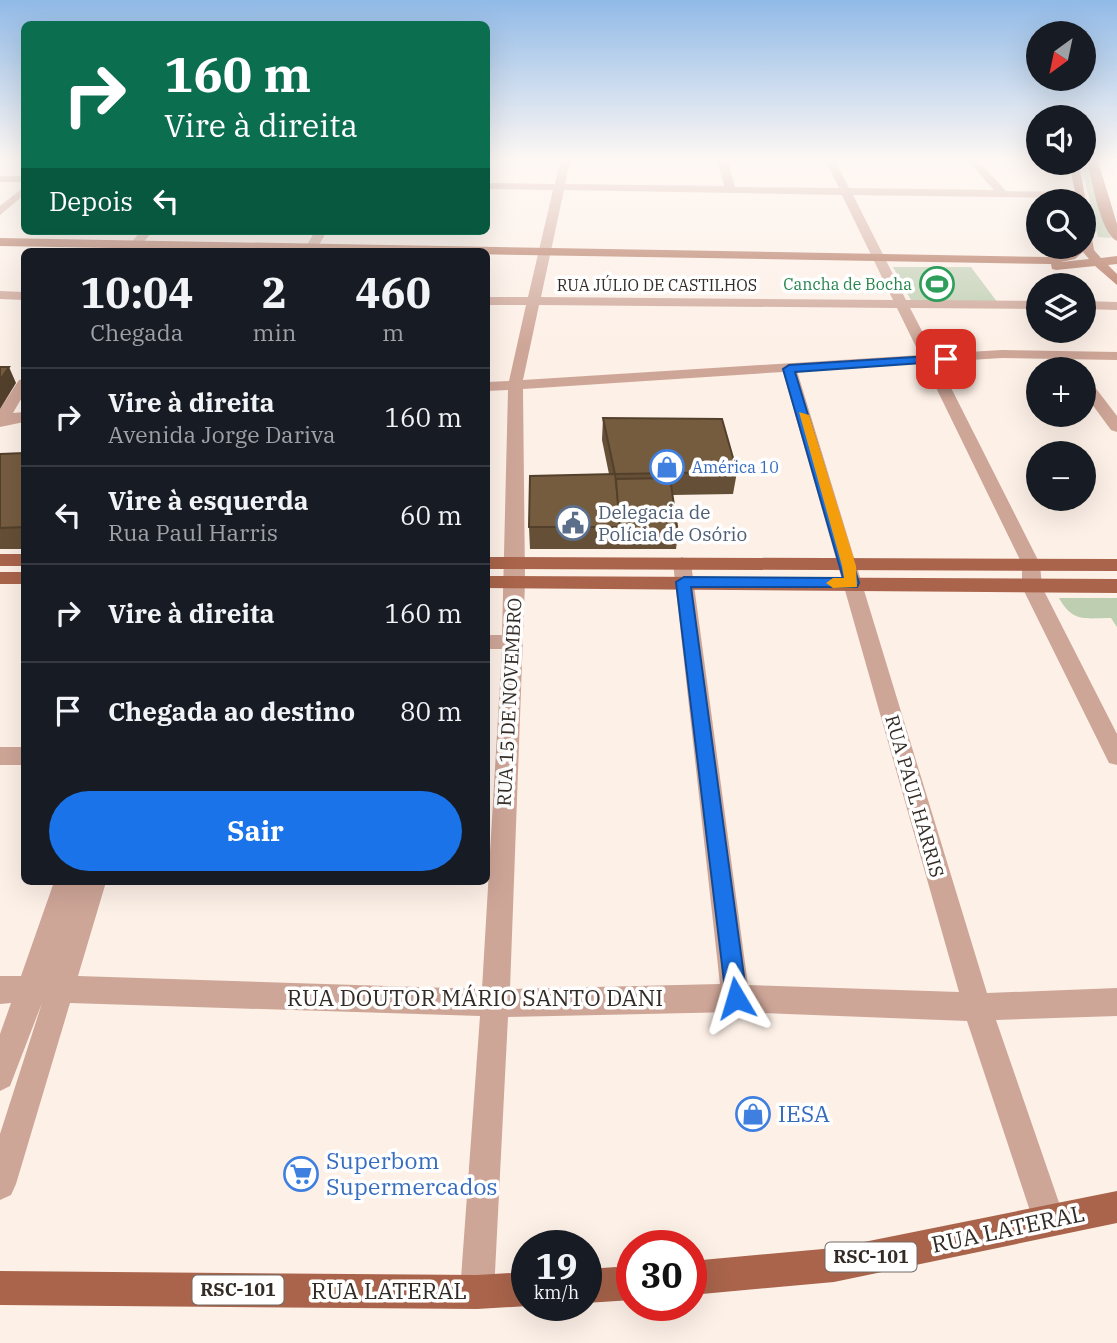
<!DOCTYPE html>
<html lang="pt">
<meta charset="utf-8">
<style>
:root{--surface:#171b24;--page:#242831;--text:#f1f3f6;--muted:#9ea1a6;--line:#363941;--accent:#1a73e8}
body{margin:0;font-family:"IBM Plex Serif",serif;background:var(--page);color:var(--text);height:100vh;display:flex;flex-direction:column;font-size:26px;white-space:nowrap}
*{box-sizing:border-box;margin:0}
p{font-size:23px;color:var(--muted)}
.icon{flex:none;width:38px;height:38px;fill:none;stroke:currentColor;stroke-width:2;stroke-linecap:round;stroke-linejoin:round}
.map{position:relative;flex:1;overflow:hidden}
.drawer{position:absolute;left:21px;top:248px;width:469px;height:637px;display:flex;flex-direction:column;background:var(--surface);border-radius:10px;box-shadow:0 7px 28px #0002}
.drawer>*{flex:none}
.banner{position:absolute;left:21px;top:21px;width:469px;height:214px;border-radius:10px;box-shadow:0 7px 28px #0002;background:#0b6e4f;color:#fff;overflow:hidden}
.needle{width:46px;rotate:213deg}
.buttons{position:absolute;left:1026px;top:21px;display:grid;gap:14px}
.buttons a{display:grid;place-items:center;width:70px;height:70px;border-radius:50%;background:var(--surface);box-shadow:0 7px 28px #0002;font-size:35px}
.speed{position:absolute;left:511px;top:1230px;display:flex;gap:14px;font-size:35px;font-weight:700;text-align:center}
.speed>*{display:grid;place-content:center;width:91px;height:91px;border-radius:50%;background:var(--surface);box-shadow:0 7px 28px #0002;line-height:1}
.speed small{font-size:18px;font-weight:400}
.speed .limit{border:10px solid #d22;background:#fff;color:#111}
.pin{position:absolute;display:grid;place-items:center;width:60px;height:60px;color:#fff;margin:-30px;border-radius:14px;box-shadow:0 4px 10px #0006}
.me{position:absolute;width:77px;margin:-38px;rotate:353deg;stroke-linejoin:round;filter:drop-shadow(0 0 5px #0008)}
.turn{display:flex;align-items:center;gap:24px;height:147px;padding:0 28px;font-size:32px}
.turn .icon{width:91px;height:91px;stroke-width:2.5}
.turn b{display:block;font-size:49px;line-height:60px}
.then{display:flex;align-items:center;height:66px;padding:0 28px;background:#0003;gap:14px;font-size:26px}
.eta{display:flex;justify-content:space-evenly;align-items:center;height:119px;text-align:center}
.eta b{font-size:42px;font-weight:700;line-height:49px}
.cta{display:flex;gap:14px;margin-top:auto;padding:14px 28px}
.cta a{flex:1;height:80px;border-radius:42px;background:var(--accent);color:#fff;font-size:28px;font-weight:700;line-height:80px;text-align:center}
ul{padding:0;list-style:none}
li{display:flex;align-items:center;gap:21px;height:98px;padding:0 28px;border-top:2px solid var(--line)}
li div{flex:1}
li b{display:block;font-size:26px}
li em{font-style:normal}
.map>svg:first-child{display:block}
.green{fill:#bdceb1}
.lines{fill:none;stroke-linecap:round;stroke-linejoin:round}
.minor{fill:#cea698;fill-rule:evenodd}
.major{fill:#a9644b;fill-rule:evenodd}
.wall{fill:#654f36}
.shaded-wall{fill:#53402c}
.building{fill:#765c3f;stroke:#53402c;stroke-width:2}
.route{fill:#1a73e8;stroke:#114b97;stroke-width:2}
.slow{fill:#f59e0b}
.labels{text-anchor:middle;stroke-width:7;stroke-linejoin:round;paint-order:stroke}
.far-leisure-label{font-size:16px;fill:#27864d;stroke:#fff;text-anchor:end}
.far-street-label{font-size:16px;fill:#332b25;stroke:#fff}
.far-shop-label{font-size:16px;fill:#366cbe;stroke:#fff;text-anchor:start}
.shield{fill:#fff;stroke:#706b66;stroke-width:2}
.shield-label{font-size:18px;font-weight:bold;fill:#332b25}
.service-label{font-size:19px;fill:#4e5e75;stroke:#fff;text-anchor:start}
.street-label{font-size:19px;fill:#332b25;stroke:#fff}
.near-street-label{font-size:23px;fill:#332b25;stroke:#fff}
.near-shop-label{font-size:23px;fill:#366cbe;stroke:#fff;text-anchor:start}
</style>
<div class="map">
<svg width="1117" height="1343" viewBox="0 0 1117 1343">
<rect width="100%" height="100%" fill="#fdf0e7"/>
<g class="green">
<polygon points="1082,167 1089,167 1100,213 1111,238 1098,237"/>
<polygon points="893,267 971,267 998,303 912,302"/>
<path d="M1059 598H1117V627L1111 618C1085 618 1073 623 1059 598Z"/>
</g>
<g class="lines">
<g class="minor">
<path d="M561 158H571L565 184 724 186 717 158H727L735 187 839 188 824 158H834L849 188 994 190 965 158H976L1006 191 1081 192 1086 195 1081 198 853 195 906 300 1038 301V309L910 308 934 354 1002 350 1117 352V360L1002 358 938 362 1040 564 1042 587 1117 734V765L1109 763 1022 587V564L924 363 797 371 987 993 1117 988V1016L996 1020 1065 1220 1061 1232 1049 1236 1037 1232 967 1021 736 1012 508 1017 494 1292 489 1304 477 1309 465 1304 460 1292 480 1016 70 1003 16 1184 11 1195 0 1200V1134L42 1003 10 1086 0 1091V1034L11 1003 0 1004V976H21L54 882H80L48 976 80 882H106L78 976 482 989 502 649H486V635H502L508 390 486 391V382L509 381 526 305H486V297H528L553 190 486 189V183L555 184ZM564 190 842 195 893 300 541 297ZM539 305 897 308 920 355 523 380ZM783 372 959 992 748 985 691 563 682 557 673 563 720 984 510 989 525 582 523 389Z"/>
<rect x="0" y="176" width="24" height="6"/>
<polygon points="24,187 24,195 0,215 0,206"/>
<polygon points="141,231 153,231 135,252 123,252"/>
<polygon points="315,231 327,231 315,252 303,252"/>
<polygon points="0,291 24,292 24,300 0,299"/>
<polygon points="1083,301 1117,302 1117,310 1083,309"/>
<polygon points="1083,377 1088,378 1117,416 1117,432 1111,430 1083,392"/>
<polygon points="24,379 24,394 13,413 24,412 24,422 0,427 0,409 19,380"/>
<rect x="0" y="747" width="24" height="18"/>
</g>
<g class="major">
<path d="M1087 158H1097L1117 224V241C1100 233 1091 177 1087 158Z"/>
<path d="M1069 163H1079L1094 250 1101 258 1117 256V264L1108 265 1117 274V285L1095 266 1056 270 1052 269 1051 264 0 246V238L1047 257 1083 247V201H1077ZM1083 252 1089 259 1061 262 1075 259Z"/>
<rect x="0" y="554" width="24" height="12"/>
<polygon points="486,557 1117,559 1117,571 486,569"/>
<rect x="0" y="572" width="24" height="12"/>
<polygon points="486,576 1117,579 1117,593 486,588"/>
<polygon points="1117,1191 1117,1223 834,1282 691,1295 691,1261 834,1248"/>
<polygon points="632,1266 632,1300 586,1303 586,1269"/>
<polygon points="0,1271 477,1275 527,1272 528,1306 477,1309 0,1305"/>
</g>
</g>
<g class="wall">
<polygon points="603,418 737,472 733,494 672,495 678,533 676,549 530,549 529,527 609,474 602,440"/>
<polygon points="24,453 24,549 0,549 0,454"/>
</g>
<polygon class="shaded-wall" points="9,367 16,383 0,409 0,380"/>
<g class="building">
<polygon points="0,367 9,367 0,380"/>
<polygon points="603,418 722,419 737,472 615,474"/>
<polygon points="24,453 24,527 0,528 0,454"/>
<polygon points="615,474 621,527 529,527 530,476"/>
<polygon points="670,478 678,533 620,533 616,479"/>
</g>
<linearGradient id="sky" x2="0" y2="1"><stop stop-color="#91bae7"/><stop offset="0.46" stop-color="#fef8f4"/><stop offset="1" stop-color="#fef8f4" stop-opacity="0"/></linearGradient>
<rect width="1117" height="346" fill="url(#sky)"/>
<polygon class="route" points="946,355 950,356 950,361 795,372 859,583 857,587 691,587 747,998 744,1005 736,1009 729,1005 726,998 676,582 684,577 843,578 783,369 789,365"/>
<polygon class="slow" points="799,412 809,415 856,566 857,587 833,588 826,583 833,578 844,578 842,566"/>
<defs>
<g id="stadium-ring" transform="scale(1.75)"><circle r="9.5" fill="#fff" stroke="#2e9e5b" stroke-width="1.5"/><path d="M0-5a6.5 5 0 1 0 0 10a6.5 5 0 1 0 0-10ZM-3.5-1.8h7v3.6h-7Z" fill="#2e9e5b"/></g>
<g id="shop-ring" transform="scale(1.75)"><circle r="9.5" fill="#fff" stroke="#3f7fe0" stroke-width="1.5"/><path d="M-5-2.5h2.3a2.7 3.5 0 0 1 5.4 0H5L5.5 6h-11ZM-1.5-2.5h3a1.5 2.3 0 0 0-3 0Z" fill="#3f7fe0"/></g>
<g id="civic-ring" transform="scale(1.75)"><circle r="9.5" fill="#fff" stroke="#5c6f8a" stroke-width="1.5"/><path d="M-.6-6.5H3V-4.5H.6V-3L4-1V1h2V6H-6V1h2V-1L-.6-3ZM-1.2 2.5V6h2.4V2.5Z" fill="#5c6f8a"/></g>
<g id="supermarket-ring" transform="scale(1.75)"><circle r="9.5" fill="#fff" stroke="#3f7fe0" stroke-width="1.5"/><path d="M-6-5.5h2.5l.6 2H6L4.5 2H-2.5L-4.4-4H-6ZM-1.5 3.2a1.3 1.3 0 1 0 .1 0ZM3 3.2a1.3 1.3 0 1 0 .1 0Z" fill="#3f7fe0"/></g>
</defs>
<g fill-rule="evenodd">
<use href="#stadium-ring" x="937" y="284"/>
<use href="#shop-ring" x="667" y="467"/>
<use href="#civic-ring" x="573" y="523"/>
<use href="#shop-ring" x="753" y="1114"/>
<use href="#supermarket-ring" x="301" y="1174"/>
</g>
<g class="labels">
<g class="far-leisure-label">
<text x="912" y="290">Cancha de Bocha</text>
</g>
<g class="far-street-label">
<text x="657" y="291">RUA JÚLIO DE CASTILHOS</text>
</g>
<g class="far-shop-label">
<text x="692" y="473">América 10</text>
</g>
<g class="shield">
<rect x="825.5" y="1242.5" width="91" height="29" rx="5"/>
<rect x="192.5" y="1275.5" width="91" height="29" rx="5"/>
</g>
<g class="shield-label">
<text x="871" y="1263">RSC-101</text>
<text x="238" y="1296">RSC-101</text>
</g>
<g class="service-label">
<text x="598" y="519">Delegacia de<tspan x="598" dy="22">Polícia de Osório</tspan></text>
</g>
<g class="street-label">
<text transform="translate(509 702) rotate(-87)" y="7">RUA 15 DE NOVEMBRO</text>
<text transform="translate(915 796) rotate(74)" y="7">RUA PAUL HARRIS</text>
</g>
<g class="near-street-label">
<text x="475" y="1006">RUA DOUTOR MÁRIO SANTO DANI</text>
<text transform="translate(1008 1229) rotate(-12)" y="8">RUA LATERAL</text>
<text x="389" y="1299">RUA LATERAL</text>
</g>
<g class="near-shop-label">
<text x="778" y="1122">IESA</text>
<text x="326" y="1169">Superbom<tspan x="326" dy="26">Supermercados</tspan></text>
</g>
</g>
</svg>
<div class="buttons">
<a><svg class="needle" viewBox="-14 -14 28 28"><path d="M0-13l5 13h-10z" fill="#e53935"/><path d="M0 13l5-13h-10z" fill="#9ea1a6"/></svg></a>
<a><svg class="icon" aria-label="sound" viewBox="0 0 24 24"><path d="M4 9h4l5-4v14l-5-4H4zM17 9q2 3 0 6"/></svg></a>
<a><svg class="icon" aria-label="search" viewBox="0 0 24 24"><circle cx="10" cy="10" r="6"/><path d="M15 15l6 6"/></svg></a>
<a><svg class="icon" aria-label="layers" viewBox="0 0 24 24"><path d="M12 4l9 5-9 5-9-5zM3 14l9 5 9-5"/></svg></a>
<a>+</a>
<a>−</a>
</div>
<div class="speed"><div>19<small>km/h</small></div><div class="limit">30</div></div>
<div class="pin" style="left:946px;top:359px;background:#d93025"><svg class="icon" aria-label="arrive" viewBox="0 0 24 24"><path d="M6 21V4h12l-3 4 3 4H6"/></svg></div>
<svg class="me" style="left:736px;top:998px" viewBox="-20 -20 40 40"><path d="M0-17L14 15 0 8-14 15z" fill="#1a73e8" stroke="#fff" stroke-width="4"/></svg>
<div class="banner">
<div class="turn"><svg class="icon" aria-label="right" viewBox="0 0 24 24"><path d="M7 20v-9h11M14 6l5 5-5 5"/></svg><div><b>160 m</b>Vire à direita</div></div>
<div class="then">Depois<svg class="icon" aria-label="left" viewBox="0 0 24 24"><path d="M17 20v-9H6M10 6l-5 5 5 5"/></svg></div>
</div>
<section class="drawer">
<div class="eta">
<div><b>10:04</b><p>Chegada</p></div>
<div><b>2</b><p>min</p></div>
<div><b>460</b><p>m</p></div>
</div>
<ul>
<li><svg class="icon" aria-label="right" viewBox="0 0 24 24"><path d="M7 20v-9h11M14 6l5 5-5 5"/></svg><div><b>Vire à direita</b><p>Avenida Jorge Dariva</p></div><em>160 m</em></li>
<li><svg class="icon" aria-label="left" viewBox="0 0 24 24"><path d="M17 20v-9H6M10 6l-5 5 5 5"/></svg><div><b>Vire à esquerda</b><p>Rua Paul Harris</p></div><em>60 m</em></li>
<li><svg class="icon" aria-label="right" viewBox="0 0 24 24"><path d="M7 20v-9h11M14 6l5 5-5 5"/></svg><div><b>Vire à direita</b></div><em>160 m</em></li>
<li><svg class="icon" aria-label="arrive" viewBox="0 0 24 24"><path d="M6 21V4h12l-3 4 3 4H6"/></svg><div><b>Chegada ao destino</b></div><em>80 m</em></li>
</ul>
<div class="cta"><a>Sair</a></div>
</section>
</div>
